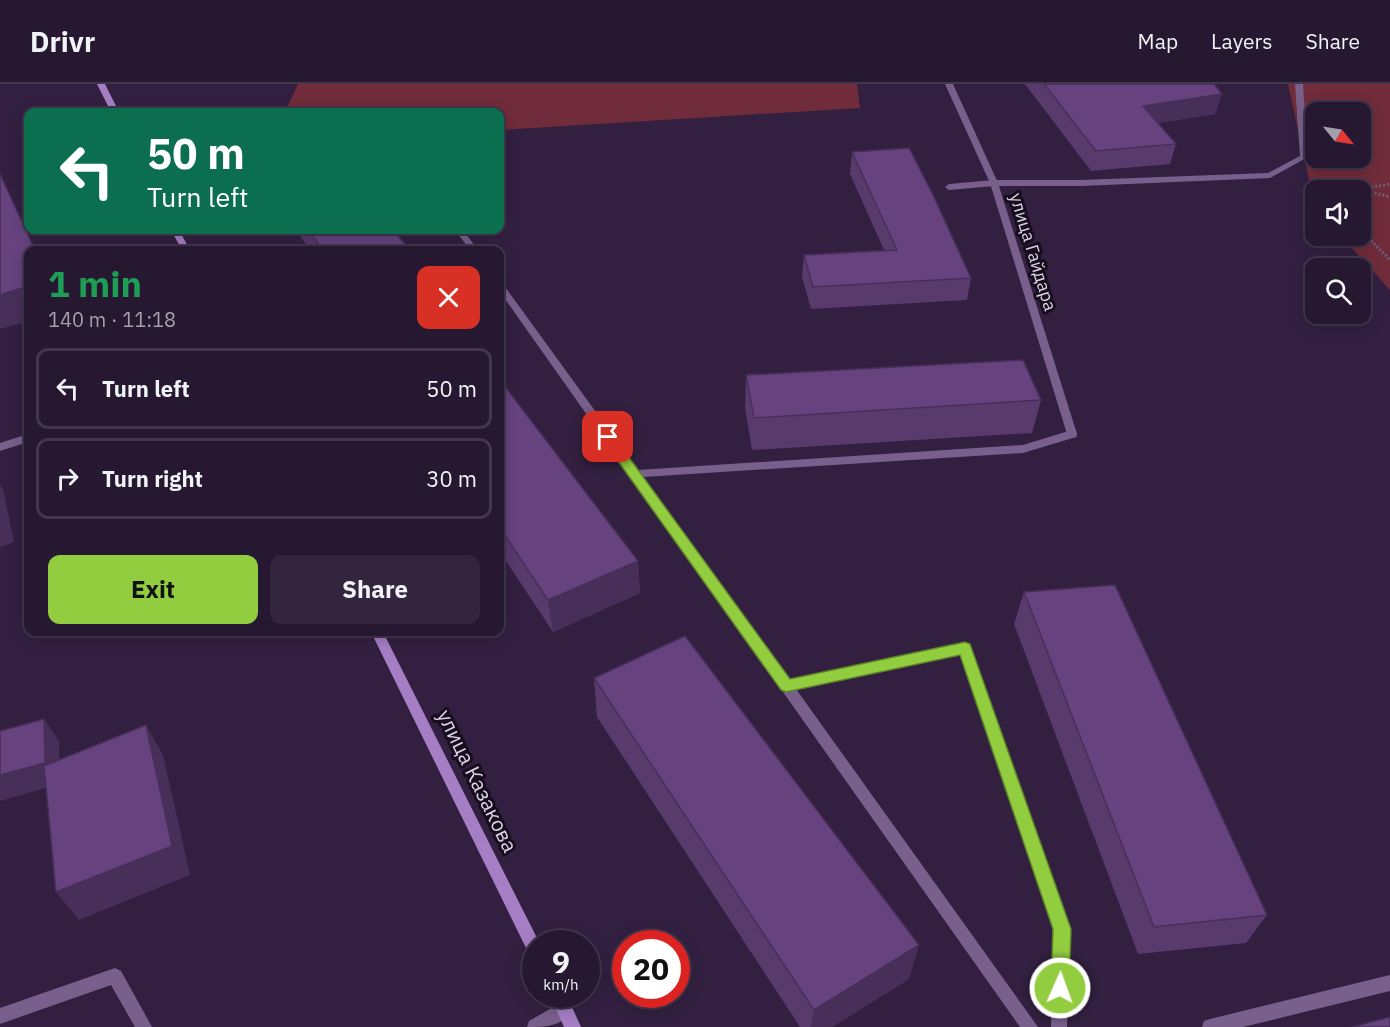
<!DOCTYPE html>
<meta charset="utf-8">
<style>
:root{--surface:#261831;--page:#32253d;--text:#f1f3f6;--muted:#a4a0ab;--line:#42374d;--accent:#92cd3f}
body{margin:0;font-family:"IBM Plex Sans",sans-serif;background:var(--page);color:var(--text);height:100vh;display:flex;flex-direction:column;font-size:22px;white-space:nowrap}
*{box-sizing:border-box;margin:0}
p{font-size:20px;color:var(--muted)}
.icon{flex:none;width:33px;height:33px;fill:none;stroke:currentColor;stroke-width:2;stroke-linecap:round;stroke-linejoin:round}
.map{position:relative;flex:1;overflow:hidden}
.details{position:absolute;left:24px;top:162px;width:480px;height:390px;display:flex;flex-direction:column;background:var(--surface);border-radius:12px;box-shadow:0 3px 15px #0003,0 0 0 2px var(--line)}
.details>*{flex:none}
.guide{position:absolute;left:24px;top:24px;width:480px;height:126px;border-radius:12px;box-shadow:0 3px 15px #0003,0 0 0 2px var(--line);background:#0b6e4f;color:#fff;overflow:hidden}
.needle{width:39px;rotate:120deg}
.controls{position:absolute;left:1305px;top:18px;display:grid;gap:12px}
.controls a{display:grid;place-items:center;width:66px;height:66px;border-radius:12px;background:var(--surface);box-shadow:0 3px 15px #0003,0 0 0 2px var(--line);font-size:30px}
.speed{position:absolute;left:522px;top:846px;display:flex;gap:12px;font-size:30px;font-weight:700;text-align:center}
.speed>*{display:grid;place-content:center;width:78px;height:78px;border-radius:50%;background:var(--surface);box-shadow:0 3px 15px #0003,0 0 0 2px var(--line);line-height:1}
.speed small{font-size:15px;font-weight:400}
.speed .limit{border:9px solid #d22;background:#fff;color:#111}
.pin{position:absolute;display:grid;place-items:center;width:51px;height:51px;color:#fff;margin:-26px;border-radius:12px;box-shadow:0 3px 9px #0006}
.me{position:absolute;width:66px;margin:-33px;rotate:2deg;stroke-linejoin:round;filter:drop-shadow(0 0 4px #0008)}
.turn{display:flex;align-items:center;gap:21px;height:126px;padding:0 24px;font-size:27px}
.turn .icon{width:78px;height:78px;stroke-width:2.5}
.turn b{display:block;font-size:42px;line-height:51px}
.round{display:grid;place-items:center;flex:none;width:63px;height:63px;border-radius:12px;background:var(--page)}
.headline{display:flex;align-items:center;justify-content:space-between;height:102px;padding:0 24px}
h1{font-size:36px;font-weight:700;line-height:45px;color:#1e9e55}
.primary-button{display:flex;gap:12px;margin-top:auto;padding:12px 24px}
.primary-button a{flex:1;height:69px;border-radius:12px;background:var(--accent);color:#111;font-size:24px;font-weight:700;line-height:69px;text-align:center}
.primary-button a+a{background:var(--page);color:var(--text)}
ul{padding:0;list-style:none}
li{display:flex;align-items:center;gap:18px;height:81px;margin:0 12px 9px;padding:0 12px;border:3px solid var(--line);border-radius:12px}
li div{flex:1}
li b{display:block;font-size:22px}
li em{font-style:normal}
header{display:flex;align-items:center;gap:36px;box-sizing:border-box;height:84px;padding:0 30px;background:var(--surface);border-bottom:2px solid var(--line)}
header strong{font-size:28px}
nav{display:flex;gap:33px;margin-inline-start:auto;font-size:21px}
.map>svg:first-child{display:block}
.green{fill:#712c3b;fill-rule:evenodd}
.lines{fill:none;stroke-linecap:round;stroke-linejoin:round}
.path{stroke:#6d5d7a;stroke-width:3;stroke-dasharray:2 2;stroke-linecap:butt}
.lane{fill:#79608c;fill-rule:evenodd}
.street{fill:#79608c;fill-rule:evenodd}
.secondary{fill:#a67ec5;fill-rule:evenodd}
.wall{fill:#583a6d}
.shaded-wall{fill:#472f59}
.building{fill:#66437f;stroke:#472f59;stroke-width:1.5}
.route{fill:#92cd3f;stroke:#5f8529;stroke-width:1.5}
.labels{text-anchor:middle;stroke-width:6;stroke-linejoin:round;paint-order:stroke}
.far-street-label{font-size:18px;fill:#ded2e8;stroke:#160e1d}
.street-label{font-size:21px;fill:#ded2e8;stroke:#160e1d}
</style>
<header>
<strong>Drivr</strong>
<nav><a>Map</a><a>Layers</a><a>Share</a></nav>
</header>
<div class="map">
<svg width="1390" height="943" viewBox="0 0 1390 943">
<rect width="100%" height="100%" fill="#332041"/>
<g class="green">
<polygon points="298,0 857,0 860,24 500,46 500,28 285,28"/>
<path d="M1288 0H1390V206L1341 152H1360V106H1316L1315 123ZM1316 28H1360V74H1316Z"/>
</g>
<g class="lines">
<g class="path">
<polyline points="1312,98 1362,105 1390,100"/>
<polyline points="1363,106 1390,113"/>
<polyline points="1360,145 1390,176"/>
</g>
<g class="lane">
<polygon points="1295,0 1303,0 1308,73 1270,94 1081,102 994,102 949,106 945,103 949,100 994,96 1081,96 1268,89 1300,72"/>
<polygon points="455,146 463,146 478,166 470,166"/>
<polygon points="500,199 503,200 638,386 1023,361 1072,346 1076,347 1077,350 1076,353 1023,369 643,393 789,596 965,559 970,560 1070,845 1067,943 1051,943 1054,845 961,570 796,605 1038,943 1020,943 500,208"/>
<polygon points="1390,891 1390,907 1243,943 1202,943 1204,937 1210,935"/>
<path d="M564 917 570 919 572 925C565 943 543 943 527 943L529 937Z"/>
</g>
<g class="street">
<polygon points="945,0 953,0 998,99 1077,350 1076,353 1072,354 1067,350 990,99"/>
<polygon points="28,350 28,358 0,367 0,359"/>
<polygon points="115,884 121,887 152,943 135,943 111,901 0,940 0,924"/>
</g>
<g class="secondary">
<polygon points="97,0 105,0 119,28 111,28"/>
<polygon points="171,146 179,146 190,166 182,166"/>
<polygon points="371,548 383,548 540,860 536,860 536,874 530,872"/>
<polygon points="549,910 566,910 581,943 564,943"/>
</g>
</g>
<g class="wall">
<polygon points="1025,0 1214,0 1222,10 1215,30 1158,39 1176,60 1170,80 1091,87"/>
<polygon points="852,68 971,194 967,216 811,225 802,193 804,171 884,166 850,90"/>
<polygon points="296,146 393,146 410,166 310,166"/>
<polygon points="746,291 1041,316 1032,349 752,366 745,324"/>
<polygon points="500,296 638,477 640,509 553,548 500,468"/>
<polygon points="1024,508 1267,831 1246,859 1138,870 1014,540"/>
<polygon points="594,594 909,895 832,943 800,943 597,633"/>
</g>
<g class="shaded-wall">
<polygon points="1222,10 1215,30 1137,42 1143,22"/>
<polygon points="28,202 28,237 0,245 0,211"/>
<polygon points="0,400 3,405 14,458 0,463"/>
<polygon points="638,477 640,509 553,548 548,516"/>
<polygon points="44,635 59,657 60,700 0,717 0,691"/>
<polygon points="146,641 163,671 190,791 79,836 56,808"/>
<polygon points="919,861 909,895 832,943 811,943 814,926"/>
</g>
<g class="building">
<polygon points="1044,0 1214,0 1222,10 1143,22 1176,60 1096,67"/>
<polygon points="909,64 933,111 971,194 813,203 804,171 897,166 852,68"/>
<polygon points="0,90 35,166 28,166 28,202 0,211"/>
<polygon points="308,146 393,146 410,166 323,166"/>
<polygon points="1023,276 1041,316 754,334 746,291"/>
<polygon points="500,296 638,477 548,516 500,444"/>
<polygon points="1115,501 1267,831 1154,843 1024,508"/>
<polygon points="685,552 919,861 814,926 594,594"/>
<polygon points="44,635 45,679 0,691 0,647"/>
<polygon points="146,641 172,762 56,808 44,682"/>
<polygon points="1390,933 1390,943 1352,943"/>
</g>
<polygon class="route" points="608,349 612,350 790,595 965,558 970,560 1071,845 1069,904 1066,910 1060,913 1053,910 1051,904 1053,845 960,571 786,608 781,606 603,356 601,353 603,350"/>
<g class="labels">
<g class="far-street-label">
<text transform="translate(1033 168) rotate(73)" y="6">улица Гайдара</text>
</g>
<g class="street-label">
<text transform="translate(477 697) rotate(64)" y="7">улица Казакова</text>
</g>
</g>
</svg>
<div class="controls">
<a><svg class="needle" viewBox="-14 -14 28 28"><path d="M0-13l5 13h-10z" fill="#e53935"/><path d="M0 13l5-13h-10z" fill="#a4a0ab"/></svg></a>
<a><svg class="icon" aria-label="sound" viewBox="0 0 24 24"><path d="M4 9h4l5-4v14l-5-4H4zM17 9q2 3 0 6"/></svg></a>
<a><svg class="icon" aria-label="search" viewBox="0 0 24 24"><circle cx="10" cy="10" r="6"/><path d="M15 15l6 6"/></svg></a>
</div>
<div class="speed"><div>9<small>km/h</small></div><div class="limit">20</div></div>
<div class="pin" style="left:608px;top:353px;background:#d93025"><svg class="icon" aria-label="arrive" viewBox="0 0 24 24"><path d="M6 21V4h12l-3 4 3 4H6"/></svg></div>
<svg class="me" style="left:1060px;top:904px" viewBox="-20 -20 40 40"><circle r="17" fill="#92cd3f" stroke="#fff" stroke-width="3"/><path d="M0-11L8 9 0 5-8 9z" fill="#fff"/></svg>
<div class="guide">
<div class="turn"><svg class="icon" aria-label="left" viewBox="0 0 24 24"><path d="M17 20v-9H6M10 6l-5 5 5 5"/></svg><div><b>50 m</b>Turn left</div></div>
</div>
<section class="details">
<div class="headline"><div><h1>1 min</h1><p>140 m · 11:18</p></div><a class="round" style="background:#d93025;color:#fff"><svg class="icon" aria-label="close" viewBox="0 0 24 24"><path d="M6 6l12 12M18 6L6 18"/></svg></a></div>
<ul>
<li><svg class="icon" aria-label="left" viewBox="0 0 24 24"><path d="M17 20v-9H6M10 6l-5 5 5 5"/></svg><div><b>Turn left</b></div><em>50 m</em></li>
<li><svg class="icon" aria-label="right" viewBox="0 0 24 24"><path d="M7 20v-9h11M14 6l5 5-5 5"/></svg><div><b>Turn right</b></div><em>30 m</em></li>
</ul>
<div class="primary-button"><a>Exit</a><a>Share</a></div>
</section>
</div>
